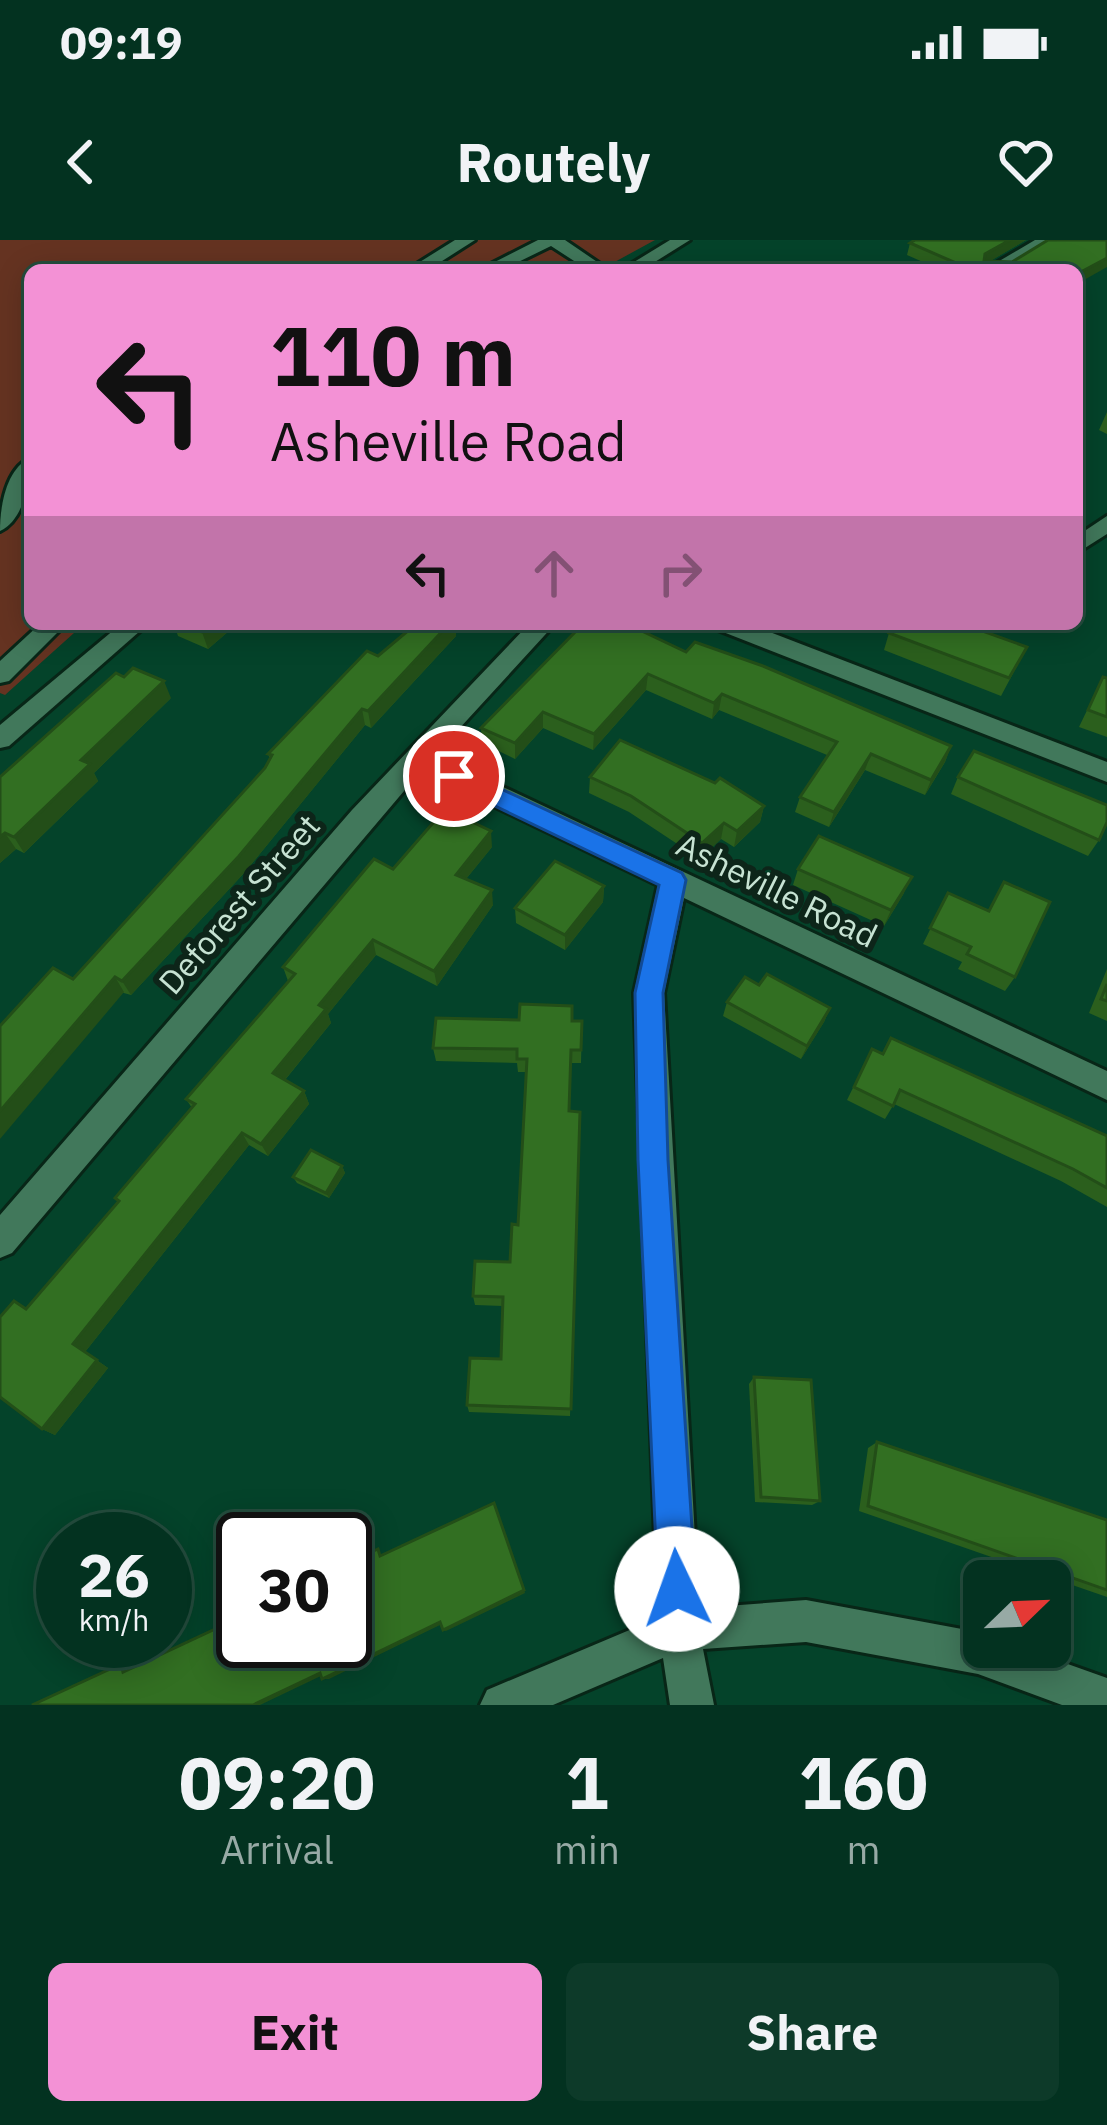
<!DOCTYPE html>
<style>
:root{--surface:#033220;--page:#0d3a29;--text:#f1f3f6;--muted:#97aaa5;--line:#244d3e;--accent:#f391d5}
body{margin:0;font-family:"IBM Plex Sans",sans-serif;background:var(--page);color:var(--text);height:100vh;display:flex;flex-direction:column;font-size:45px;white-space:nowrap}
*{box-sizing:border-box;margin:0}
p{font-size:39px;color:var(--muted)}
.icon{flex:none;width:66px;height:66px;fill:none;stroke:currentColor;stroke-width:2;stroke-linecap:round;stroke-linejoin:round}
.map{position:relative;height:1465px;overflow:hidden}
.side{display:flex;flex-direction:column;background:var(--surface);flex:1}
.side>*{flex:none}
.top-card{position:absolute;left:24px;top:24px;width:1059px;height:366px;border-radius:18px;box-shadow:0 6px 30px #0003,0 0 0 3px var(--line);background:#f391d5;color:#111;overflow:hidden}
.needle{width:78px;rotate:67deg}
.fabs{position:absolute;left:963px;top:1320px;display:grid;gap:24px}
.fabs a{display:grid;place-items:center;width:108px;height:108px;border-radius:18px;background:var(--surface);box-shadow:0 6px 30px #0003,0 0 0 3px var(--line);font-size:60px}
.speed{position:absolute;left:36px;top:1272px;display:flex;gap:24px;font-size:60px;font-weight:700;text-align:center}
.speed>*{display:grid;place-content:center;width:156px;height:156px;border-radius:50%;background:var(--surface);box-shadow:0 6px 30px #0003,0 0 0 3px var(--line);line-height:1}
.speed small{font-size:30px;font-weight:400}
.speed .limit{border:6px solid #111;border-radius:18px;background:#fff;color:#111}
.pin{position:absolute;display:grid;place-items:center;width:102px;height:102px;color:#fff;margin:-51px;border:6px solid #fff;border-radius:50%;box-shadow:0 3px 12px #0007}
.me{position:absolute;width:132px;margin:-66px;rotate:357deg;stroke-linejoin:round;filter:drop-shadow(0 0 9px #0008)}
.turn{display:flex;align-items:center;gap:42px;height:252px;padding:0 48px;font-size:54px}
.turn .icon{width:156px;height:156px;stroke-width:2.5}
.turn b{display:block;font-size:84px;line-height:102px}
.lanes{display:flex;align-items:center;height:114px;padding:0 48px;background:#0003;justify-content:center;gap:60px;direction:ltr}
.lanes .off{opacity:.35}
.eta{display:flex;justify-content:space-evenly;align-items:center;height:204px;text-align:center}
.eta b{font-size:72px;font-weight:700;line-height:84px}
.button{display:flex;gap:24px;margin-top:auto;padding:24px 48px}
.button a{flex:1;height:138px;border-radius:18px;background:var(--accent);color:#111;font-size:48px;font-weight:700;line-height:138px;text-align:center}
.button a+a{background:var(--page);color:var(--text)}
.status{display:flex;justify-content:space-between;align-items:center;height:84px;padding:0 60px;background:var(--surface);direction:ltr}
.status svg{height:33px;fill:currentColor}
header{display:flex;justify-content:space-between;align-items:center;height:156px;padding:0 48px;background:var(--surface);font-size:54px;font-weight:700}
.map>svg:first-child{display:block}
.green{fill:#653321}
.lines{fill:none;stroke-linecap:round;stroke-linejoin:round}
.minor-casing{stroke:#082617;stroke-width:6}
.minor{fill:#41785b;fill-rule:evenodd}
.wall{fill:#2b5f1d}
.shaded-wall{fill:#234e18}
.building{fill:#326f22;stroke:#234e18;stroke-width:3}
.route{fill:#1a73e8;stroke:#114b97;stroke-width:3}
.labels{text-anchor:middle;stroke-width:12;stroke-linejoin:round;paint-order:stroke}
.street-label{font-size:33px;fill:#c7e3d3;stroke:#0d2519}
</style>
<div class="status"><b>09:19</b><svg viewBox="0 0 49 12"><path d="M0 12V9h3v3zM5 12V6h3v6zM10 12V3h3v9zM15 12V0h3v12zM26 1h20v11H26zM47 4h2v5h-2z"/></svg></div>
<header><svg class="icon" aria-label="back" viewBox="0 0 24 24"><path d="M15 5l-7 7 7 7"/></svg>Routely<svg class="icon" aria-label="heart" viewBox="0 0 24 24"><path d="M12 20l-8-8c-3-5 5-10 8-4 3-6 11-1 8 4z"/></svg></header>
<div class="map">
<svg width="1107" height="1465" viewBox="0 0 1107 1465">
<rect width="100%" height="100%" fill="#04432a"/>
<polygon class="green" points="0,0 655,0 600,30 30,30 30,384 84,384 5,455 0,453"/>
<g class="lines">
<g class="minor-casing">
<g id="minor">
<polygon points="455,0 475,0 428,30 407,30"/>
<polygon points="538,0 565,0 609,30 588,30 551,6 502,30 479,30"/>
<polygon points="670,0 690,0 642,30 621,30"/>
<polygon points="1035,0 1055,0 1006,30 984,30"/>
<path d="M30 218C30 242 24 280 0 291 0 266 6 229 30 218Z"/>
<polygon points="1107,276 1107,294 1077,313 1077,296"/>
<polygon points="40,384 66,384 9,441 0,443 0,421"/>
<polygon points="121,384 148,384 9,506 0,508 0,485"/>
<polygon points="529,384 555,384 435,515 1107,831 1107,860 684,658 664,753 699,1368 806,1360 978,1392 984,1394 984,1407 1020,1407 1107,1438 1107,1465 1062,1465 978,1434 806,1402 703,1409 714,1465 670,1465 663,1418 553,1465 480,1465 487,1450 658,1378 634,753 658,645 421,531 12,1013 0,1018 0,975 352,570"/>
<polygon points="714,384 749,384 1107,522 1107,542 718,390"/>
</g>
</g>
<use href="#minor" class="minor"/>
</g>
<g class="wall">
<polygon points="915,0 1026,0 990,21 1077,30 941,30 907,15 910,3"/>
<polygon points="1107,172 1107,194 1099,190"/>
<polygon points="174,384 237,384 208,409 178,396"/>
<polygon points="416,384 455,384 456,396 371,488 365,485 245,632 131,755 73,739 265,528 270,519 268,514"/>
<polygon points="583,384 637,384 636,389 686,412 951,506 945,522 925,555 865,530 829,587 795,572 800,557 827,515 719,470 712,479 646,450 593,510 543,488 515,519 482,503 481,488"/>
<polygon points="889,393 1027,407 1001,456 884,410"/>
<polygon points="1103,437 1107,438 1107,497 1079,487"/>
<polygon points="171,458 94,533 98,541 24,613 16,609 0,623 0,537"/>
<polygon points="590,537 764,566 760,582 734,607 721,599 700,619 629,572 589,553"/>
<polygon points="958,537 1099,600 1088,616 951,554"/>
<polygon points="492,607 466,639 493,665 437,746 376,715 328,774 331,783 285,840 304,851 309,864 268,916 249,905 85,1112 108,1128 55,1195 42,1189 26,1069 118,962 115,958 192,868 186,859 288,741 283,727 393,629"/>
<polygon points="798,629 904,653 884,686 793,645"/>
<polygon points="604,646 603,662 565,710 516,683 515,668"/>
<polygon points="948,653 1015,737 1005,751 958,729 962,722 923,704"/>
<polygon points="1107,729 1107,781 1089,773"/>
<polygon points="759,745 830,768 824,782 801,819 723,776 727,762"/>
<polygon points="572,781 582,781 581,823 570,823 569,871 580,872 570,1176 469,1172 467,1165 501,1119 503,1066 475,1065 473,1056 510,1022 518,985 526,832 518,832 517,823 436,821 433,808"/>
<polygon points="872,809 1107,896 1107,967 1061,941 894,864 885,879 847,860"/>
<polygon points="342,926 345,933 329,958 297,943 293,937"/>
<polygon points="754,1137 820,1261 812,1265 755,1262 749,1144"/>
<polygon points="877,1202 1107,1280 1107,1366 1107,1357 859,1271 868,1208"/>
</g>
<g class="shaded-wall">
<polygon points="1010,0 1026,0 982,26 985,14"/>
<polygon points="1107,18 1107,27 1077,44 1077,34"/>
<polygon points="211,384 237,384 208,409 202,392"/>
<polygon points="449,384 455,384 456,396 371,488 368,471"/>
<polygon points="648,434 646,450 593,510 594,494"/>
<polygon points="164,441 171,458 94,533 98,541 24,613 14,597 81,520"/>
<polygon points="722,454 719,470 712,479 714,463"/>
<polygon points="362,469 365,485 245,632 131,755 122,741"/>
<polygon points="543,472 543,488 515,519 515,503"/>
<polygon points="951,506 945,522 925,555 931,540"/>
<polygon points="871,514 865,530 829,587 834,572"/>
<polygon points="764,566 760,582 734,607 737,591"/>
<polygon points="724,583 721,599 700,619 702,603"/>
<polygon points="491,591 492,607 457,650 456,635"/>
<polygon points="5,593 16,609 0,623 0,597"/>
<polygon points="912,637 904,653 884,686 891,670"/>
<polygon points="604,646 603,662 565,710 565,695"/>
<polygon points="492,650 493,665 437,746 434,731"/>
<polygon points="373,700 376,715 328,774 331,783 279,847 273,833 319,765"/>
<polygon points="115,737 124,752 0,899 0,871"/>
<polygon points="830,768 824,782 801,819 807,806"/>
<polygon points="304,851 309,864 268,916 261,904"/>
<polygon points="242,893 249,905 85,1112 108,1128 55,1195 42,1189 73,1104"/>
<polygon points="342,926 345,933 329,958 326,953"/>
<polygon points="524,1350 525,1353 446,1391 443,1390"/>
<polygon points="440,1382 444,1383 329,1439 322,1439"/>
<polygon points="121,1424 134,1424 136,1432 123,1432"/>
<polygon points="320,1433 327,1433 260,1465 253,1465"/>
</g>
<g class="building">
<polygon points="915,0 1010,0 985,14 984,21 1012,22 1048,0 1107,0 1107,18 1077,34 1077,30 972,30 910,3"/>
<polygon points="185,384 211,384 202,392"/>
<polygon points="416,384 449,384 368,471 362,469 239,616 122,741 115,737 0,871 0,786 53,728 73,739 265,528 272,515 268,514 367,411 378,416"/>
<polygon points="583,384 627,384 686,412 695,402 763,426 951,506 931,540 871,514 834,572 800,557 837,502 722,454 714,463 648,434 594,494 543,472 515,503 481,488"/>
<polygon points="895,384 963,384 1027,407 1009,438 889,393"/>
<polygon points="133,428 164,441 81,520 90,524 14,597 5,593 0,597 0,537 116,433 124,437"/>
<polygon points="1103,437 1107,438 1107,477 1088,470"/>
<polygon points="620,500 715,543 720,538 764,566 737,591 724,583 702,603 631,556 590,537"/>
<polygon points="974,511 1107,565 1107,582 1099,600 958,537"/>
<polygon points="445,569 491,591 456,635 492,650 434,731 373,700 319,765 326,769 273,833 304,851 261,904 242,893 73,1104 97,1120 42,1189 0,1157 0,1077 14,1061 26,1069 119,961 115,958 195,864 186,859 295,734 283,727 374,619 393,629"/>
<polygon points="819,596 912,637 891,670 798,629"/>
<polygon points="555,621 604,646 565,695 515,668"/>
<polygon points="1004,642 1050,662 1015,737 967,714 971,707 930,688 948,653 989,671"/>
<polygon points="767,734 830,768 807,806 727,762 745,737 759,745"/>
<polygon points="1107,744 1107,761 1101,759"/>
<polygon points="520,764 572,766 572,781 582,781 581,810 571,810 569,871 580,872 571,1169 467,1165 470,1118 501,1119 503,1057 473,1056 475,1021 510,1022 512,984 518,985 527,819 517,819 517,809 433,808 436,778 519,780"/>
<polygon points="891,798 1107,896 1107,948 1073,929 900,850 893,866 854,847 872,809 883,814"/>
<polygon points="311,910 342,926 326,953 293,937"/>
<polygon points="754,1137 811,1140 820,1261 761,1257"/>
<polygon points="877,1202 1107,1280 1107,1350 868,1266"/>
<polygon points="494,1263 524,1350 443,1390 440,1382 322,1439 320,1433 253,1465 32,1465 121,1424 123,1432 243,1376 243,1401 345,1401 345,1324 378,1309 380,1316"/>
</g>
<polygon class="route" points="454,527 682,633 686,640 663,753 668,920 696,1349 690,1362 677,1368 664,1362 658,1349 638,920 635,753 659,645 445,542 442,536"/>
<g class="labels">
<g class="street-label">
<text transform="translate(777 650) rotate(26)" y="12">Asheville Road</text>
<text transform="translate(239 664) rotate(-49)" y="12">Deforest Street</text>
</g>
</g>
</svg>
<div class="fabs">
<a><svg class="needle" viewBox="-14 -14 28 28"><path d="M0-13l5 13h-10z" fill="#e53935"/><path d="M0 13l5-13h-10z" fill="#97aaa5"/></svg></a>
</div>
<div class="speed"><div>26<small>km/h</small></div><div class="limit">30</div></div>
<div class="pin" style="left:454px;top:536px;background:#d93025"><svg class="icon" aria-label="arrive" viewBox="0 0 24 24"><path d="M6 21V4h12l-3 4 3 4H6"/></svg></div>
<svg class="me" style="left:677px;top:1349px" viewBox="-20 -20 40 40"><circle r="19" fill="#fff"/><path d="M0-13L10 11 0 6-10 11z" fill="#1a73e8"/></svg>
<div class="top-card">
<div class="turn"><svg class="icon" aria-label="left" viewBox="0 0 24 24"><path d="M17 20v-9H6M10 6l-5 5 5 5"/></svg><div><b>110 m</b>Asheville Road</div></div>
<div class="lanes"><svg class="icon" aria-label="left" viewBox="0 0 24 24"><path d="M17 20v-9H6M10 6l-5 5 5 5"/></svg><svg class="icon off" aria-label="ahead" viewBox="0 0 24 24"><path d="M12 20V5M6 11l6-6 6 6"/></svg><svg class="icon off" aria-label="right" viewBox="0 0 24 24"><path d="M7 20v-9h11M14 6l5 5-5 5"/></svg></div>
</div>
</div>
<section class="side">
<div class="eta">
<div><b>09:20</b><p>Arrival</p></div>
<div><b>1</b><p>min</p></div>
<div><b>160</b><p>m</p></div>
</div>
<div class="button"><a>Exit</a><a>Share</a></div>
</section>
